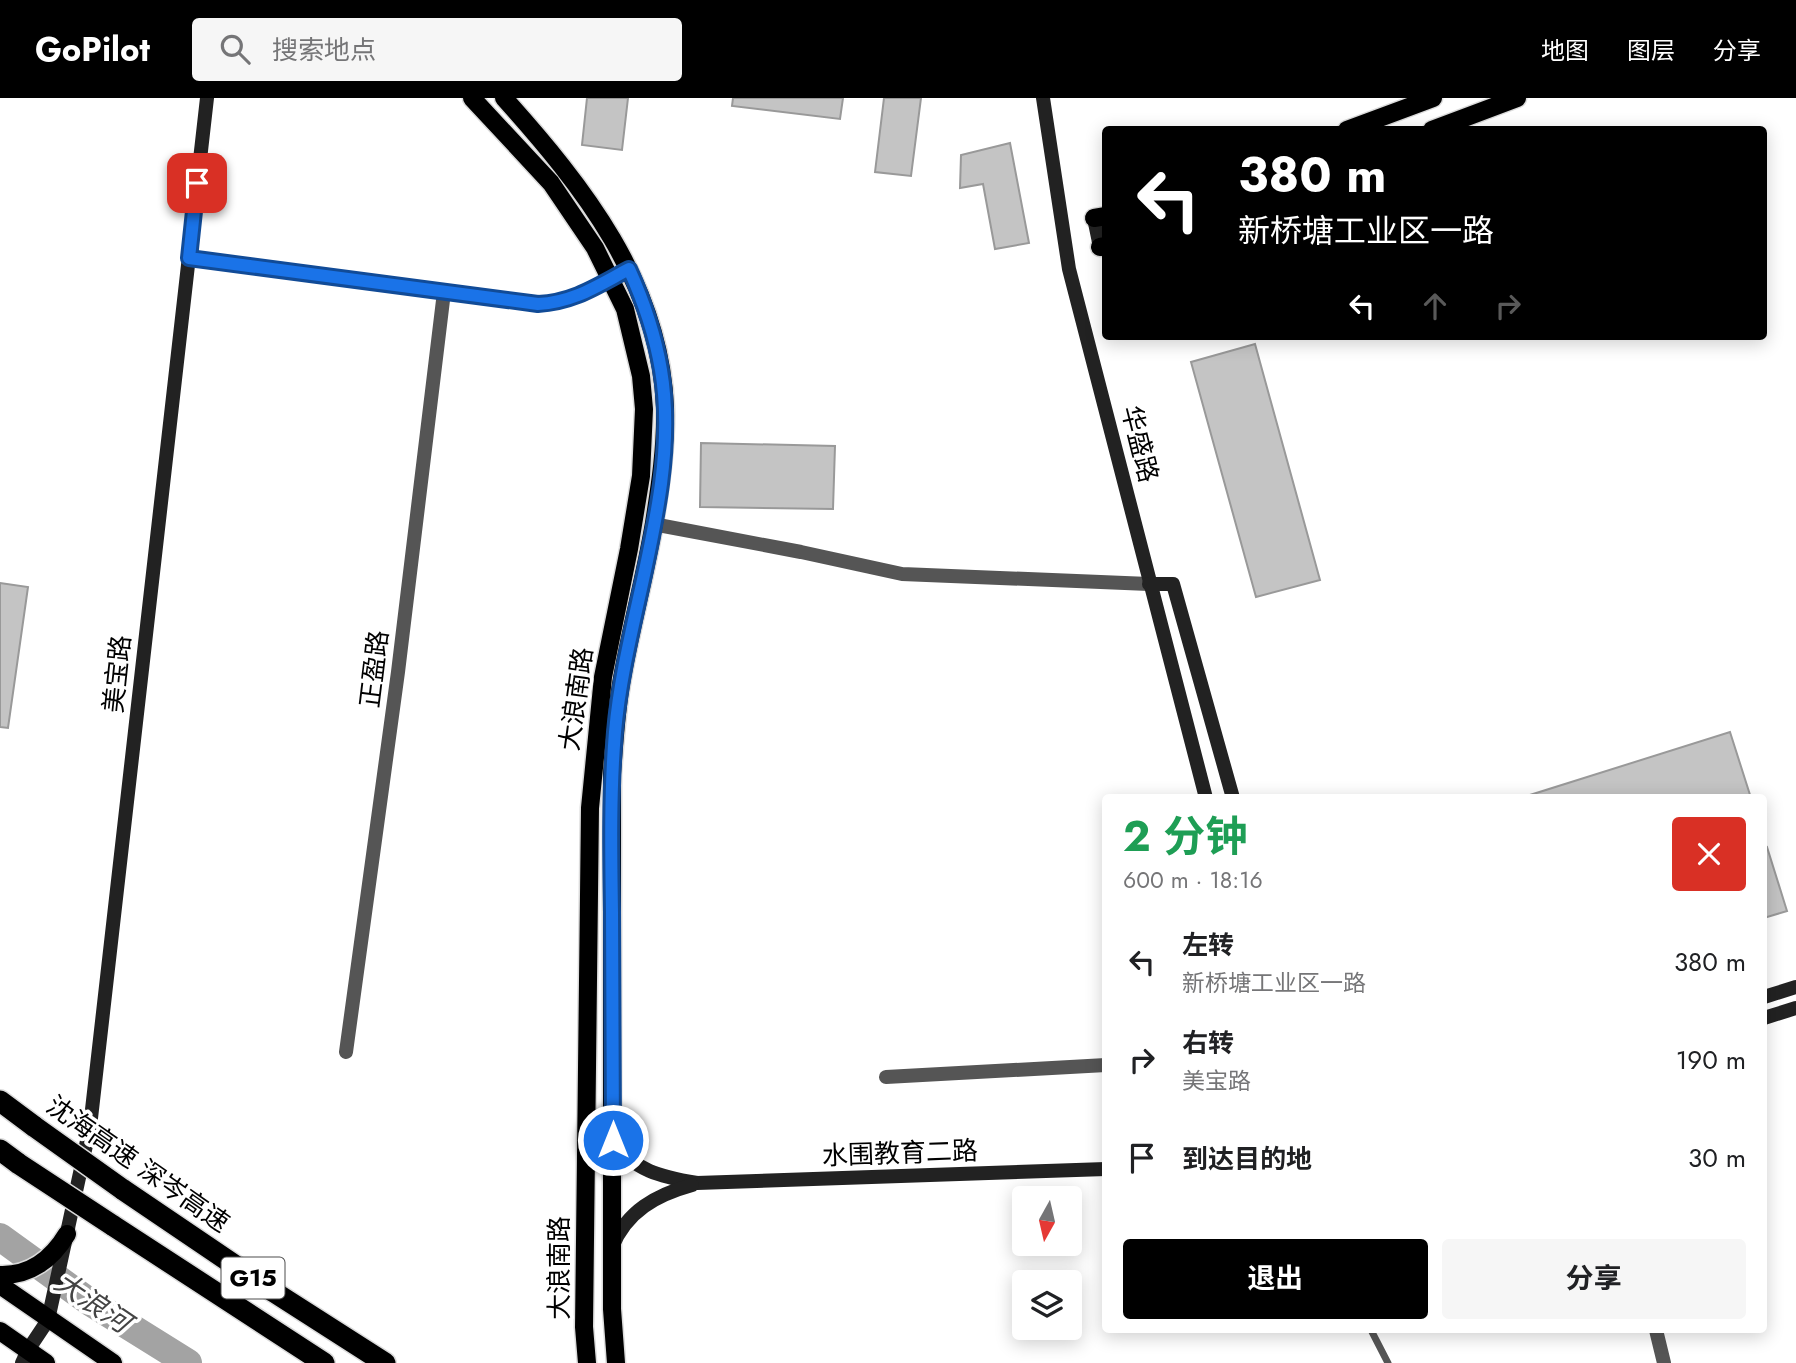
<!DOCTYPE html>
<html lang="zh">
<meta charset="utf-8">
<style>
:root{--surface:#fff;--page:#f6f6f6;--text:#202124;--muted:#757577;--accent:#000}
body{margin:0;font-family:Jost,"Noto Sans SC",sans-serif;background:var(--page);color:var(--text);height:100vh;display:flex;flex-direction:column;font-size:26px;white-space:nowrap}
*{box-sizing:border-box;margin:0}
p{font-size:23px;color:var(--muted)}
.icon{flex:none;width:38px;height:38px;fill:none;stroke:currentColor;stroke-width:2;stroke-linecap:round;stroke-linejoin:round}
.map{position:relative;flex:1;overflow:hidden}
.details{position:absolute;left:1102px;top:696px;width:665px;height:539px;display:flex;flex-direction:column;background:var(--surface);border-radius:7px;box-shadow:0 4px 18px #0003}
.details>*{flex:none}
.guide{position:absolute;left:1102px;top:28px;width:665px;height:214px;border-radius:7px;box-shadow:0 4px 18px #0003;background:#000;color:#fff;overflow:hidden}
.needle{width:46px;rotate:188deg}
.fabs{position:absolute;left:1012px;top:1088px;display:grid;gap:14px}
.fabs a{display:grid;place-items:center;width:70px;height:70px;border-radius:7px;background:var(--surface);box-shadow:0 4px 18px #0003;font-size:35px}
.pin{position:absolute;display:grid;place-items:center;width:60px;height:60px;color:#fff;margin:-30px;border-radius:14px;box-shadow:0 4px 10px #0006}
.me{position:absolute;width:77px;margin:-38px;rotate:0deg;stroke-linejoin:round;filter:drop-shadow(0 0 5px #0008)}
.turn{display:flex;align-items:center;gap:24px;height:147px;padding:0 21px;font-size:32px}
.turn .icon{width:91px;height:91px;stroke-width:2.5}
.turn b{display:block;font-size:49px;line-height:60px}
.lanes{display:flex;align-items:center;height:66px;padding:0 21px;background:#0003;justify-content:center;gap:35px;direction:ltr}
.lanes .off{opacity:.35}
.round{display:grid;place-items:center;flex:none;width:74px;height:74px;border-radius:7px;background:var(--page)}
.headline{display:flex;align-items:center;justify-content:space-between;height:119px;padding:0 21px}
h1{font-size:42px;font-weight:700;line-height:52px;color:#1e9e55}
.action{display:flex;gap:14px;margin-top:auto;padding:14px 21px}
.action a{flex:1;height:80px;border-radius:7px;background:var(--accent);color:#fff;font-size:28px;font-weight:700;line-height:80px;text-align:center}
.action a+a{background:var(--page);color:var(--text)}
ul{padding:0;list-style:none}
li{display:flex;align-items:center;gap:21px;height:98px;padding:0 21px}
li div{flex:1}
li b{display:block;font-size:26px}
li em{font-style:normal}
header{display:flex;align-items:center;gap:42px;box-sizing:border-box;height:98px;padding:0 35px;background:var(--accent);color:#fff}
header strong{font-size:33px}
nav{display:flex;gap:38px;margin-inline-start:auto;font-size:24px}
.search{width:490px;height:63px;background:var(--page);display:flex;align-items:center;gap:18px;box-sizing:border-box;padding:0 24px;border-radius:7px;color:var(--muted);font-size:26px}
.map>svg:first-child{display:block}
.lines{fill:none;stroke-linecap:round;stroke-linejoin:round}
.river{stroke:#a3a3a3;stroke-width:28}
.building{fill:#c4c4c4;stroke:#999;stroke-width:2}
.primary-casing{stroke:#dbdbdb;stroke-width:21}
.highway-casing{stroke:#dbdbdb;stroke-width:24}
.lane{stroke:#555;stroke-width:7}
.street{stroke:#555;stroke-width:14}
.secondary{stroke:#222;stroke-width:14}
.primary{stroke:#000;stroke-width:18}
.highway{stroke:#000;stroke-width:21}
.highway-bridge-casing{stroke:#dbdbdb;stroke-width:24;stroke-linecap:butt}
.highway-bridge{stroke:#000;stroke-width:21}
.route-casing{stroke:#114b97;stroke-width:18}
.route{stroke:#1a73e8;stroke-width:12}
.labels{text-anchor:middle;stroke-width:7;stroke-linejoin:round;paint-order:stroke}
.shield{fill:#fff;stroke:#4c4c4c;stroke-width:2}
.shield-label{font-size:24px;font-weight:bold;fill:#000}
.street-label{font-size:26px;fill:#000;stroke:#fff}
.water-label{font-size:28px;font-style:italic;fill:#444;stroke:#fff}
</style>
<header>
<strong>GoPilot</strong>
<div class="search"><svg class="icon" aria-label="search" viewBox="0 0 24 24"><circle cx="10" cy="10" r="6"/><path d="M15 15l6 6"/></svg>搜索地点</div>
<nav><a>地图</a><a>图层</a><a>分享</a></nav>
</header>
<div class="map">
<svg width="1796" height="1265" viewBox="0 0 1796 1265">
<rect width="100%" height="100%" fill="#fff"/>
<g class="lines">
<polyline class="river" points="0,1139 87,1202 188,1265"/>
</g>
<g class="building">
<polygon points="587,0 628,0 622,52 582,47"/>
<polygon points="733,0 843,0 840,21 732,8"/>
<polygon points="884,0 921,0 911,78 875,74"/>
<polygon points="1010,45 1029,145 995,151 983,86 960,90 961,57"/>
<polygon points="1255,246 1320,482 1256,499 1191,264"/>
<polygon points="701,345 835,348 833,411 700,409"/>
<polygon points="0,485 28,489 8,630 0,629"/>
<polygon points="1730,634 1751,700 1531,700 1530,697"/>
<polygon points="1767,749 1787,813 1764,820 1764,750"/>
</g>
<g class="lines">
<g class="primary-casing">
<g id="primary">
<polyline points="472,0 551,85 595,150 625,211 641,278 644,311 641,378 629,451 603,579 590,710 584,1229 587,1265"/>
<path d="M504 0C583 88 660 185 665 309 666 348 660 387 654 425 645 479 630 532 621 586 616 616 614 646 612 676V1211L616 1265"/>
<polyline points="1347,32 1433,0"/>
<polyline points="1432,32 1517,0"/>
<polyline points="1094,120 1106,118"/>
<polyline points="1100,149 1106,148"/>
<path d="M0 1177C30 1178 52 1161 67 1136"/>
<polyline points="0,1187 113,1265"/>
<polyline points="0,1233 46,1265"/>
</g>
</g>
<g class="highway-casing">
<g id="highway">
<polyline points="0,1003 35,1029"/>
<polyline points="0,1052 19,1066"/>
<polyline points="122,1091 274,1194 385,1265"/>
<polyline points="112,1127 324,1265"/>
</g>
</g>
<polyline class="lane" points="1371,1232 1388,1265"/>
<g class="street">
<path d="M189 160 538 206C574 204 597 188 629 171"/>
<polyline points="653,426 801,454 902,476 1149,486"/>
<polyline points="346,954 398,574 444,194"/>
<polyline points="886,979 1106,967"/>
<polyline points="1656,1232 1664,1265"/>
</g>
<g class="secondary">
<polyline points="1043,0 1069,171 1206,700"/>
<polyline points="1094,120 1100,149"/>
<polyline points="1149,486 1173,486 1233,700"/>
<polyline points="1764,899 1796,889"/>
<polyline points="1764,920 1796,910"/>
<path d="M613 1042C633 1073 662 1079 697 1085L1106 1071"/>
<path d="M612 1149C627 1113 656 1097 692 1087"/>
<polyline points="22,1265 28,1252 48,1222 90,1029 207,0"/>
</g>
<use href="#primary" class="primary"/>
<use href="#highway" class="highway"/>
<g class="highway-bridge-casing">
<g id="highway-bridge">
<polyline points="35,1029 122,1091"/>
<polyline points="19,1066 112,1127"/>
</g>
</g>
<use href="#highway-bridge" class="highway-bridge"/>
</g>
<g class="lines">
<g class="route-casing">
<path id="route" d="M197 85 189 160 538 206C574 204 597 188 629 171 644 204 655 236 661 272 681 389 625 517 615 634 610 694 611 754 612 814 612 890 613 966 613 1042"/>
</g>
<use href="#route" class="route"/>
</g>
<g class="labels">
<rect class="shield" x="221.5" y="1159.5" width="63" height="41" rx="5"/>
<g class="shield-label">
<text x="253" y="1188">G15</text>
</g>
<g class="street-label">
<text transform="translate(1140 346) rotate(76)" y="9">华盛路</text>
<text transform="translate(374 571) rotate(-83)" y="9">正盈路</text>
<text transform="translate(117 576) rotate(-84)" y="9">美宝路</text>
<text transform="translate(576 601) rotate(-82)" y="9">大浪南路</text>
<text transform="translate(900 1055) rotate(-2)" y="9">水围教育二路</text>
<text transform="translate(138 1066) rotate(35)" y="9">沈海高速 深岑高速</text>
<text transform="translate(559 1170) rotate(-90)" y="9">大浪南路</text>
</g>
<g class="water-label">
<text transform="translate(93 1204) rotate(34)" y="10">大浪河</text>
</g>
</g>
</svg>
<div class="fabs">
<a><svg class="needle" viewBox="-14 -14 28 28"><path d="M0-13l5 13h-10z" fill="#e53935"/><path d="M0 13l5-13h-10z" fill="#757577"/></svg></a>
<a><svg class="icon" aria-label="layers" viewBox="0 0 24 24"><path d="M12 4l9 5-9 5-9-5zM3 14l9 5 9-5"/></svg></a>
</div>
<div class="pin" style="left:197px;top:85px;background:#d93025"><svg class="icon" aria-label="arrive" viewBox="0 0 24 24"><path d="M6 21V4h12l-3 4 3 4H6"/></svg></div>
<svg class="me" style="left:613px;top:1042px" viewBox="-20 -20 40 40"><circle r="17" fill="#1a73e8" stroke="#fff" stroke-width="3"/><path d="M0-11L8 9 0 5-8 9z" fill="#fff"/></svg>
<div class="guide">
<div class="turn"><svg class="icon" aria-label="left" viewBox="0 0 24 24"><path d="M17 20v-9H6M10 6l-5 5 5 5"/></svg><div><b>380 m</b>新桥塘工业区一路</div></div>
<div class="lanes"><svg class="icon" aria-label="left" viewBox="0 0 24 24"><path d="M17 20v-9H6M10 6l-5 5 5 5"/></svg><svg class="icon off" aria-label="ahead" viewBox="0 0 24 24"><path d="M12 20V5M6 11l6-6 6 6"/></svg><svg class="icon off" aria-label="right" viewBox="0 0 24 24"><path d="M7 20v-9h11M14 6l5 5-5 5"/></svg></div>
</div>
<section class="details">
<div class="headline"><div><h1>2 分钟</h1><p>600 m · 18:16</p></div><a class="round" style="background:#d93025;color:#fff"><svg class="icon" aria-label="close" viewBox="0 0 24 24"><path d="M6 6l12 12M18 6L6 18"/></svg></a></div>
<ul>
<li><svg class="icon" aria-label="left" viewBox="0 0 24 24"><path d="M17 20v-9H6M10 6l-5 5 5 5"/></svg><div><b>左转</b><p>新桥塘工业区一路</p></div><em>380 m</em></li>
<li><svg class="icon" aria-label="right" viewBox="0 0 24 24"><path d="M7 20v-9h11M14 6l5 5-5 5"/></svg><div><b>右转</b><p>美宝路</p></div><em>190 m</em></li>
<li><svg class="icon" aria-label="arrive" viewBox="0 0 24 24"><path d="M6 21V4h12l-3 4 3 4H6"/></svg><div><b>到达目的地</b></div><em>30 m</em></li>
</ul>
<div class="action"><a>退出</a><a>分享</a></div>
</section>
</div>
